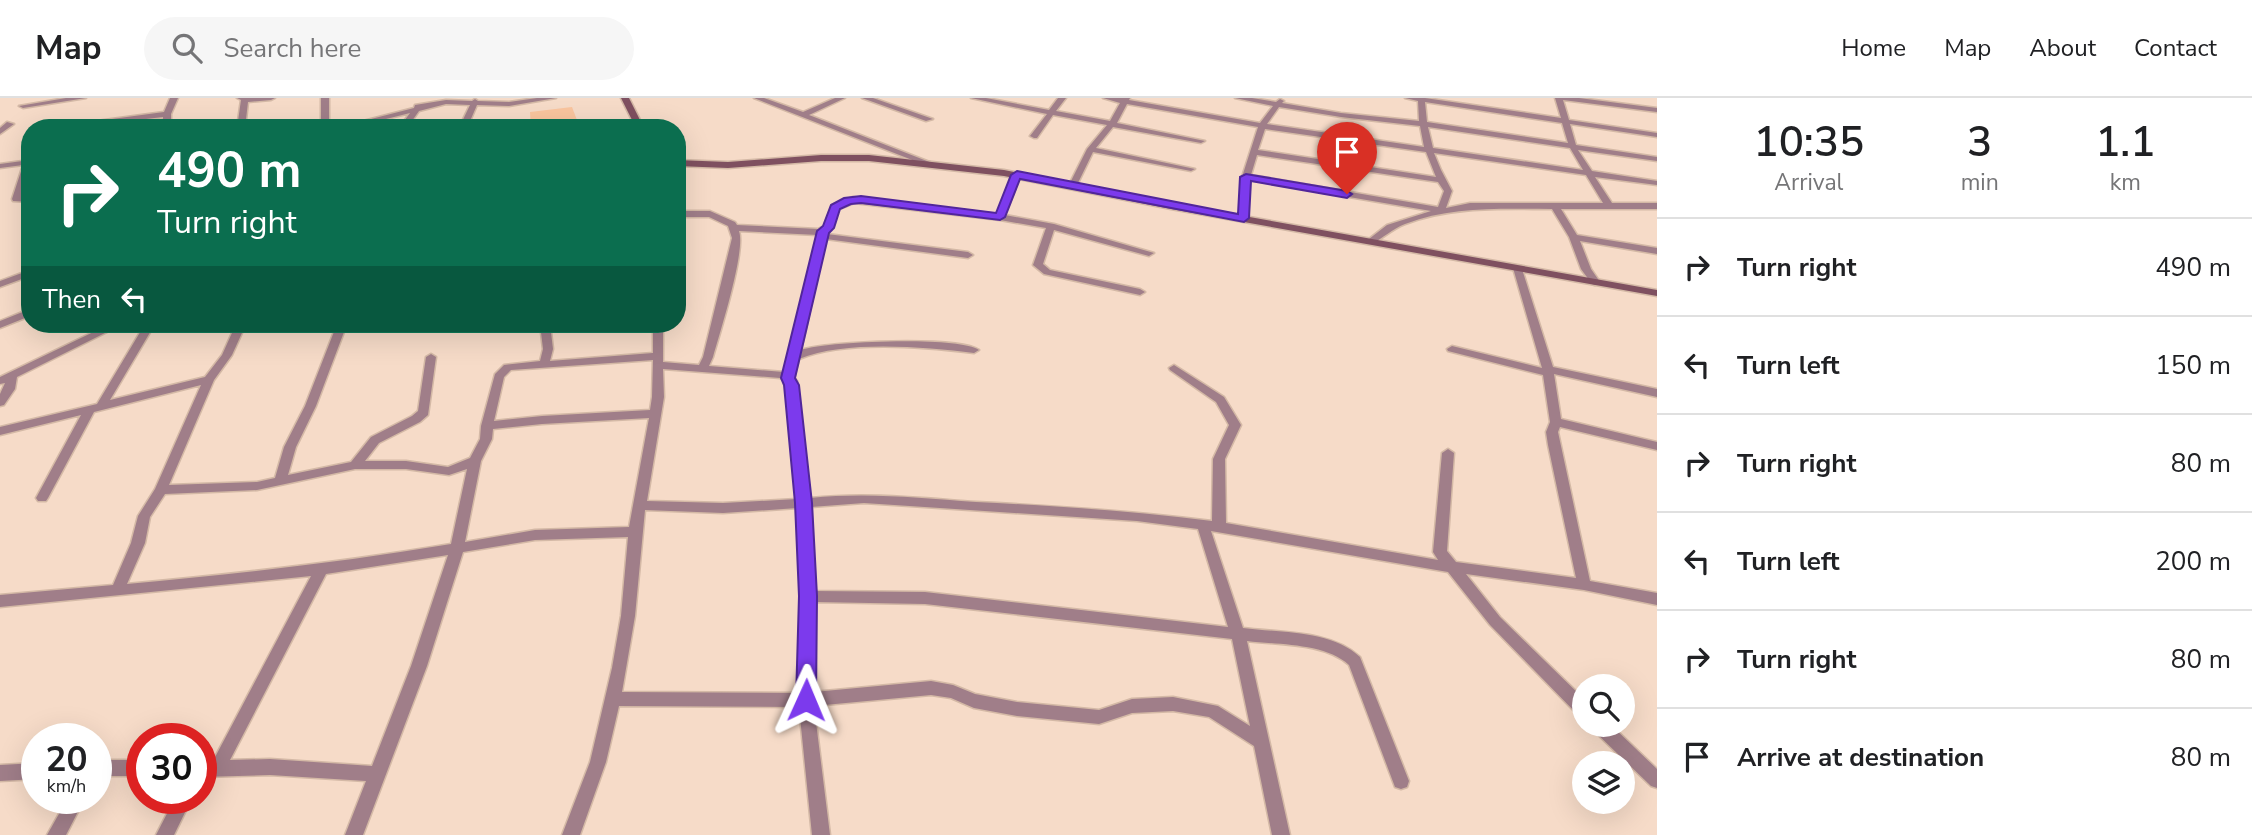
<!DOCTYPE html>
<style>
:root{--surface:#fff;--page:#f6f6f6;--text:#202124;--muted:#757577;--line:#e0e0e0}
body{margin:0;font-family:"Nunito Sans",sans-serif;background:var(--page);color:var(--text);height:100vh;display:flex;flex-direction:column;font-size:26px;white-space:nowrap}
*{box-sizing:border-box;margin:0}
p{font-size:23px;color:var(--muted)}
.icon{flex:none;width:38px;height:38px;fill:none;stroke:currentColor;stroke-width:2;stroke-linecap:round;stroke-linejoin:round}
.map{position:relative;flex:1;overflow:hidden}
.side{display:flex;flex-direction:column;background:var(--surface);width:595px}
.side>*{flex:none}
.hud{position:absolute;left:21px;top:21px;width:665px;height:214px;border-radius:28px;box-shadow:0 7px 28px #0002;background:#0b6e4f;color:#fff;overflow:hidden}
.controls{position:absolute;left:1572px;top:576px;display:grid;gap:14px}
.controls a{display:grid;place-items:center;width:63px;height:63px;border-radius:50%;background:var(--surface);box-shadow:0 7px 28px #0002;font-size:35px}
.speed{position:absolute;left:21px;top:625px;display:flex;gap:14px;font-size:35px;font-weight:700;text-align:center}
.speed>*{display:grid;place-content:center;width:91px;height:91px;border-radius:50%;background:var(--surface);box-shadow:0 7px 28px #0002;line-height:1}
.speed small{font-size:18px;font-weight:400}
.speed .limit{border:10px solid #d22;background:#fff;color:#111}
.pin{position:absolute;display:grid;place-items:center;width:60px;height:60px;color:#fff;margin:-72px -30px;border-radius:50% 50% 50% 0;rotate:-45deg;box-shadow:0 0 7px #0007}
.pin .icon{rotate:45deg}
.me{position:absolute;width:77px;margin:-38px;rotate:1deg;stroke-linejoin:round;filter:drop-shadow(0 0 5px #0008)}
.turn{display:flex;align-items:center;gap:24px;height:147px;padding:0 21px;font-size:32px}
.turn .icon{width:91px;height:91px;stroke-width:2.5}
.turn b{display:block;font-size:49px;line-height:60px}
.then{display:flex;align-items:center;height:66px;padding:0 21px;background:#0003;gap:14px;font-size:26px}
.eta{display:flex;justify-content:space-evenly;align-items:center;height:119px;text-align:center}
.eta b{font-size:42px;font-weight:600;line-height:49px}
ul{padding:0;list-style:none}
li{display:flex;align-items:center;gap:21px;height:98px;padding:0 21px;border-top:2px solid var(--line)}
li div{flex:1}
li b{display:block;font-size:26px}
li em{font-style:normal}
header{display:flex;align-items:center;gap:42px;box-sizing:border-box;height:98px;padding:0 35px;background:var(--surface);border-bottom:2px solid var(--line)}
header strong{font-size:33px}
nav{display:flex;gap:38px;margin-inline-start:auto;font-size:24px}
.search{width:490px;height:63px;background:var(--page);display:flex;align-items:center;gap:18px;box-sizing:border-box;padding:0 24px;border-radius:38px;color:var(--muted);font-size:26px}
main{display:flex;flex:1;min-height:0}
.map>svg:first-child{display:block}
.green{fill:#fac59e}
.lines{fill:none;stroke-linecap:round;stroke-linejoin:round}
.street-casing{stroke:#d4b9a6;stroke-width:3}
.secondary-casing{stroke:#d4b9a6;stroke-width:3}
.street{fill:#a07e89;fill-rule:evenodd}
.secondary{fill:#7f5060;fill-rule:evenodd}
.route{fill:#7c3aed;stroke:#51269a;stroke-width:2}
</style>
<header>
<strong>Map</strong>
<div class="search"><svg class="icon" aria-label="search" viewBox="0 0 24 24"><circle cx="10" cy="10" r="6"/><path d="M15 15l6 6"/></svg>Search here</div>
<nav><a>Home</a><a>Map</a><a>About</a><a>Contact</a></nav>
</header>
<main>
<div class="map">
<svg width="1657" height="737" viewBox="0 0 1657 737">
<rect width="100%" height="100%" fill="#f6dbc8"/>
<polygon class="green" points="572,9 580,30 531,30 530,14"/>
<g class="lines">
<g class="street-casing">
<g id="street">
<polygon points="66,0 86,0 23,10 19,8"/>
<polygon points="170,0 178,0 171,16 171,30 163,30 163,19 70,30 45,30 164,14"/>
<polygon points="237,0 275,0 271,2 248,4 245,30 237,30 241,2"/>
<rect x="321" y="0" width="8" height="30"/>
<polygon points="537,0 556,0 509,8 477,7 467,30 459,30 470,7 446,6 419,13 407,30 399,30 410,15 350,30 336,30 414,10 415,7 446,2 472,3 475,1 478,3 509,4"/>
<polygon points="754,0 764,0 803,14 835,0 845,0 809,17 932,65 925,67"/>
<polygon points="862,0 873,0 933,21 926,23"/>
<path d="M971 0H986L1049 12 1058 0H1066L1056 13 1110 23 1120 5 1103 0H1130L1129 2 1260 25 1273 8 1235 0H1252L1276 4 1280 1 1284 3 1282 5 1341 15 1419 23 1418 3 1405 0H1425L1561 20 1555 0H1579L1657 10V14L1563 2 1569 22 1657 35V39L1570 26 1576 47 1657 59V63L1578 52 1592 73 1657 83V87L1595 79 1612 105H1657V111H1561L1577 137 1657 150V156L1580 143 1591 171 1600 184 1595 187 1592 186 1581 171 1569 139 1552 111C1502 111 1452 108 1405 126 1392 131 1383 140 1372 146L1369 145V141L1387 127 1431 113 1250 82 1247 120 1240 122 1242 79 1258 29 1127 6 1117 25 1205 43 1201 45 1113 29 1096 50 1195 71 1191 73 1093 54 1077 87 1073 89 1069 87 1087 51 1107 27 1053 17 1037 40H1034L1030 38 1047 16ZM1425 4 1562 25 1568 45 1427 24ZM1279 9 1341 19 1420 28 1424 49 1267 26ZM1428 29 1570 50 1583 72 1433 50ZM1265 31 1426 54 1436 79 1258 52ZM1434 55 1586 77 1603 105H1470L1446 110 1452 93 1441 72ZM1257 57 1438 84 1444 93 1438 109 1251 77Z"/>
<polygon points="7,24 14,26 0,36 0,30"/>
<polygon points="30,62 30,71 21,98 30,98 30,104 13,103 12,101 23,67 0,70 0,66"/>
<path d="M1014 75 1021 77 1005 117 1054 126 1154 155 1149 158 1054 132 1043 166 1050 172 1140 191 1145 194 1140 197 1044 176 1033 167 1046 130 1000 122 854 105 839 111 832 130 827 136 968 154 973 157 968 160 826 141 801 252C827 243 959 238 979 252L974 255C923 249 846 242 799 261L794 280 797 283 810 400C868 394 919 400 976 404 1056 408 1133 413 1212 423L1213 361 1229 327 1216 304 1170 272 1169 270 1174 267 1224 299 1241 327 1225 361 1226 425 1438 462 1433 454 1442 355 1448 351 1454 355 1447 453 1456 464 1576 480 1548 347 1546 334 1550 324 1543 277 1448 253 1447 251 1452 248 1542 270 1513 170 1515 168H1521L1553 269 1657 291V299L1554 276 1561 321 1657 344V352L1560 329 1558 334 1590 483 1657 495V507L1584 492 1466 476 1500 519 1584 601V619L1578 617 1490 527 1448 474 1211 433 1243 530C1281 535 1331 532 1360 559L1409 683 1407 689 1401 691 1395 689 1349 567C1325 545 1279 547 1247 543L1290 737H1272L1254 648 1209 619 1173 613 1132 615 1099 626 1017 618 974 610 951 600 931 597 814 608 830 737H812L799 609 619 608 606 664 580 737H562L590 664 612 570 621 518 628 439 535 442 463 454 427 568 363 737H345L366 683 270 677 201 679V663H213L311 478 0 509V497L113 487 131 445 138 418 155 391 201 287 94 314 48 400 46 403H38L36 400 81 317 0 337V329L97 306 145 226H155L110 302 205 279 222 257 236 226H246L232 257 214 282 169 387 257 384 275 380 284 349 305 308 337 226H347L316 308 296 349 288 377 351 364 371 339 412 318 418 313 426 259 431 256 436 259 428 317 420 324 379 345 365 363H406L448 369 470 360 480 341 481 328 495 276 504 267 540 263 543 251 540 226H550L553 251 550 263 653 255V226H663V264L699 267 703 259 732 140 728 128 709 119H677V113H710L735 124 737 127 818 131 824 128 832 107 853 99 997 116ZM739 133 818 137 784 274 709 268 713 259C720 234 746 153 739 133ZM653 262 652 299 650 312 542 318 494 323 504 279 511 272ZM663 271 780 280 786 284 797 401 723 405 647 403 664 299ZM649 320 629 429 535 432 465 444 481 363 492 341 493 331 542 326ZM355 371H406L449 377 467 371 451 446C344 464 236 476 127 486L145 445 150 419 165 396 257 392ZM864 405 1137 423 1198 431 1228 529 925 494 815 493 811 409ZM798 410 801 498 798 595 622 594 635 518 645 412 723 415ZM448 457 411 568 372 668 270 661 230 662 326 476ZM815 504 925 506 1232 541 1250 628 1218 608 1173 599 1132 601 1099 612 1017 604 975 596 953 587 931 583 814 594Z"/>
<polygon points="30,172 30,178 0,189 0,183"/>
<polygon points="30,211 30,218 0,230 0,223"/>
<polygon points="110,226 123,226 17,279 15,291 4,307 0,308 0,296 5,285 0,286 0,279"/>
<polygon points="1590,626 1610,626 1657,671 1657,690 1651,688 1592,631"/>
<rect x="96" y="662" width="46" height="16"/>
<polygon points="37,665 37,681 0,683 0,667"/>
<polygon points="68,700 85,700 66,737 47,737"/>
<polygon points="175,700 192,700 174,737 156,737"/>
</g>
</g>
<g class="secondary-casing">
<g id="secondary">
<polygon points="621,0 629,0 644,30 636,30"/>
<polygon points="821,57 869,57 1004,72 1171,105 1657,192 1657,198 1171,111 1004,78 869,63 821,63 728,70 677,68 677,62 728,64"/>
</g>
</g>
<use href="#street" class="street"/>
<use href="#secondary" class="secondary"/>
</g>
<polygon class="route" points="1017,73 1238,116 1240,79 1246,76 1347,93 1352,96 1347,100 1251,83 1249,120 1244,124 1020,81 1005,119 1000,122 861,105 851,106 840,111 834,130 829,135 795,280 799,287 812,405 817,498 816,602 813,608 806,611 799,608 796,602 799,498 795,405 784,287 781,280 817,133 823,128 831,107 844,100 861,98 996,115 1011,77"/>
</svg>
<div class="controls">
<a><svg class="icon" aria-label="search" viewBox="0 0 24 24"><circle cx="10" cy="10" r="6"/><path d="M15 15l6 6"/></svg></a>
<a><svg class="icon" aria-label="layers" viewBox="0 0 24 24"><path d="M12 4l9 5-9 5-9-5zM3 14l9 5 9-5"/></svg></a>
</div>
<div class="speed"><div>20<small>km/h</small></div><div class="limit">30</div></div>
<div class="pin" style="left:1347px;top:96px;background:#d93025"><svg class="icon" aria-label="arrive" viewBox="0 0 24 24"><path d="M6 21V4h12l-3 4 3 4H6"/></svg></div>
<svg class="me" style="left:806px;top:602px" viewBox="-20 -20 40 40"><path d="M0-17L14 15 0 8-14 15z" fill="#7c3aed" stroke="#fff" stroke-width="4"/></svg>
<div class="hud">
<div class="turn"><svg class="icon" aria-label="right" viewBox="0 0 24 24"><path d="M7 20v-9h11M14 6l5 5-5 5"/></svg><div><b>490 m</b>Turn right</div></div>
<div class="then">Then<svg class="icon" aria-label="left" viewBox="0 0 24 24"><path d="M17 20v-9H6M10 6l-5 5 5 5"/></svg></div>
</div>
</div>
<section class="side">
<div class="eta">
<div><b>10:35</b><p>Arrival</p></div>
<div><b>3</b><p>min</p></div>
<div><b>1.1</b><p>km</p></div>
</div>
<ul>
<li><svg class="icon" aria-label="right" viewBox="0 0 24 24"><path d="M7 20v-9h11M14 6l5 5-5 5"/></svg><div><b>Turn right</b></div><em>490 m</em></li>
<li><svg class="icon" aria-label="left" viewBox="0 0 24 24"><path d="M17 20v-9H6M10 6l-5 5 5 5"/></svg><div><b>Turn left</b></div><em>150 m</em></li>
<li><svg class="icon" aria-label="right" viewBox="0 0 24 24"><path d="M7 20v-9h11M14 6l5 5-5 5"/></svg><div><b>Turn right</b></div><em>80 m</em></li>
<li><svg class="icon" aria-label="left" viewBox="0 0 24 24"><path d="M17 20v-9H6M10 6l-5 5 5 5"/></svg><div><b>Turn left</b></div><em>200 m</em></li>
<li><svg class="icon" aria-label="right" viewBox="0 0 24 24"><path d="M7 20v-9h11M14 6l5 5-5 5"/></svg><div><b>Turn right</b></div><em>80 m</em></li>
<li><svg class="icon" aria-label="arrive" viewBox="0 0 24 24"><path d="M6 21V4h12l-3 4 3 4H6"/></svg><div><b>Arrive at destination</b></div><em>80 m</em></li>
</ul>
</section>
</main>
